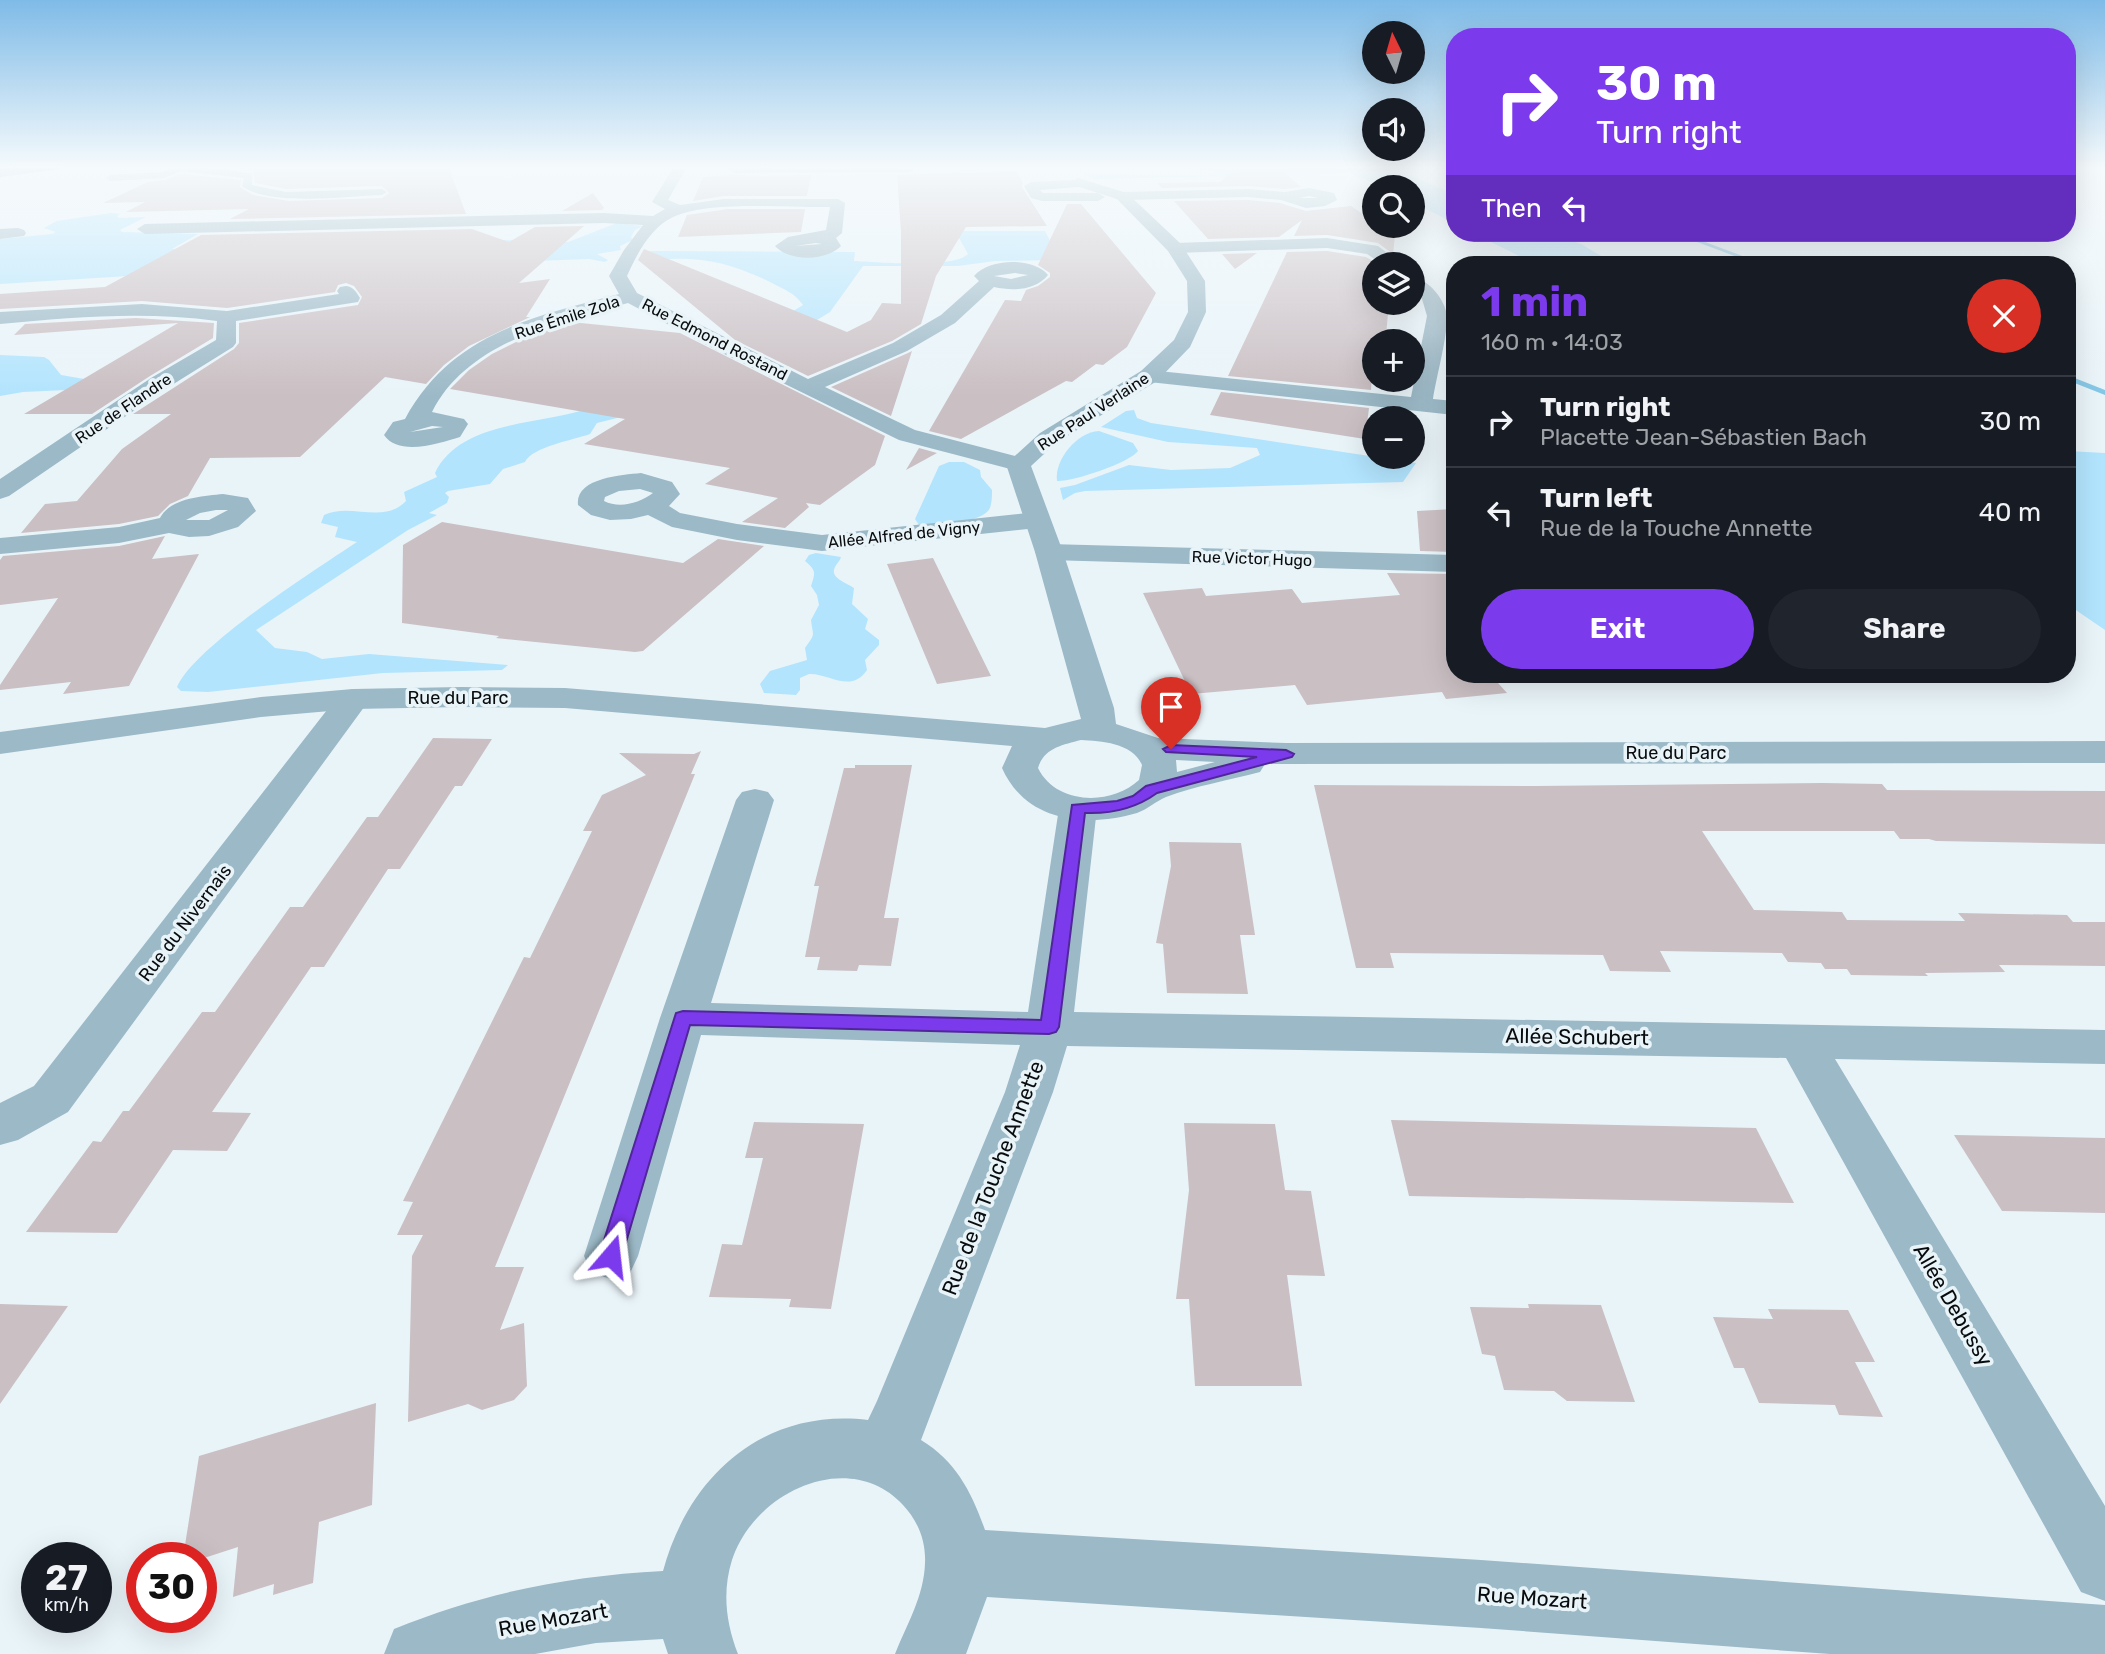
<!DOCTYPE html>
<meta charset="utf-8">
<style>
:root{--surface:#171b24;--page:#20242c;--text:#f1f3f6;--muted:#9ea1a6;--line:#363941;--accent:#7c3aed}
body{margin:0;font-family:Rubik,sans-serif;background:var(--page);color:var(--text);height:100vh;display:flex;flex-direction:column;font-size:26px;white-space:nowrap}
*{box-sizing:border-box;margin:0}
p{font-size:23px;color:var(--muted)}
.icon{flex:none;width:38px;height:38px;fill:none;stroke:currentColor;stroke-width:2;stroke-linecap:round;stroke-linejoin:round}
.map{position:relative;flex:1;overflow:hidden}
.panel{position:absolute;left:1446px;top:256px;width:630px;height:427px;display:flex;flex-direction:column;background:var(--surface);border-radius:28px;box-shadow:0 7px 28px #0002}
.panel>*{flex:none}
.top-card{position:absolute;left:1446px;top:28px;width:630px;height:214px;border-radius:28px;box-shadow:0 7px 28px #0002;background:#7c3aed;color:#fff;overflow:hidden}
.needle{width:46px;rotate:355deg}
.fabs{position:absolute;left:1362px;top:21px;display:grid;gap:14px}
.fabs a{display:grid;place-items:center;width:63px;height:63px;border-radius:50%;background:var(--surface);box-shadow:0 7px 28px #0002;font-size:35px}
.speed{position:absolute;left:21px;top:1542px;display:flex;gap:14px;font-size:35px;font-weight:700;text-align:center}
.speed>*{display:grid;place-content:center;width:91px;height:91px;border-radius:50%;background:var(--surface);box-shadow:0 7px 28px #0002;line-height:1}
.speed small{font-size:18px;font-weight:400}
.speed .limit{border:10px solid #d22;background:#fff;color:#111}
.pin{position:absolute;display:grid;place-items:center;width:60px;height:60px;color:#fff;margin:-72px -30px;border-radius:50% 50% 50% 0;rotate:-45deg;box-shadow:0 0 7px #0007}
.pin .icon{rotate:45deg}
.me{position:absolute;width:77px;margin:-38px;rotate:17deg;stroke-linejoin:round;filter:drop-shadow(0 0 5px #0008)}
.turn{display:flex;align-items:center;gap:24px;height:147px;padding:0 35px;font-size:32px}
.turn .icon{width:91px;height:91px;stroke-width:2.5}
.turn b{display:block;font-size:49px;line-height:60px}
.then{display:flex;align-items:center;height:66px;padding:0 35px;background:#0003;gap:14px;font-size:26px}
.round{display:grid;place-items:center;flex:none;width:74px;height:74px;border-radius:37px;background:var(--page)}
.summary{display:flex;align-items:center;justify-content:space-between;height:119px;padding:0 35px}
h1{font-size:42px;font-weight:700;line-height:52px;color:var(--accent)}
.primary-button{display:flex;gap:14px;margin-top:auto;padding:14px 35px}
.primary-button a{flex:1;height:80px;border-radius:42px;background:var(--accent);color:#fff;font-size:28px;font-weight:700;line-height:80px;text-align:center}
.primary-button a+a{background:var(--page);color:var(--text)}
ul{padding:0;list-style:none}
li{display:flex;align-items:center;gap:21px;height:91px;padding:0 35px;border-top:2px solid var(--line)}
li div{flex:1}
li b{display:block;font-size:26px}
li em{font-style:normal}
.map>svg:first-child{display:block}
.green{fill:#b2e4fd}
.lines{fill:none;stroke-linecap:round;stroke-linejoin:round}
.stream{fill:#81c6e6;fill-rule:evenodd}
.building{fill:#cabfc3}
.service{fill:#9cb9c7;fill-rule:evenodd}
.minor{fill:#9cb9c7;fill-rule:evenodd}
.tertiary{fill:#9cb9c7;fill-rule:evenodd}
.secondary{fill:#719db2;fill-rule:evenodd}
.route{fill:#7c3aed;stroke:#51269a;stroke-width:2}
.labels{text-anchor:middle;stroke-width:7;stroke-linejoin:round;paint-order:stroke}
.far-street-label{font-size:16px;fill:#090c0e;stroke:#e9f4f9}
.street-label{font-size:18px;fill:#090c0e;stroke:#e9f4f9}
.near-street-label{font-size:21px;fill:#090c0e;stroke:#e9f4f9}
</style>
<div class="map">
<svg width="2105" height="1654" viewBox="0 0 2105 1654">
<rect width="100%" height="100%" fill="#e9f4f9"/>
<g class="green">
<polygon points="1173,165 1261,172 1270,165 1446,165 1396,170 1454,194 1454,223 1412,202 1412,187 1381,187 1346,171 1332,174 1094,179 1085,174 1208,176 1215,171 1172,167"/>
<polygon points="111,213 120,214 117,216 119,218 146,217 120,230 122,232 198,234 172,249 513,240 568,242 617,223 643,226 635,230 631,237 633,240 620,246 621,250 597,254 608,260 605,262 589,259 144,275 0,284 0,239 52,234 56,232 44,228 57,221"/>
<path d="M955 231H1045L1060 260 995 261 958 266H863L830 312 799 331 777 321 803 305C795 293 785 290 772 283 726 260 695 255 643 261L651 251 855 252 854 261C878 262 953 269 968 254Z"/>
<polygon points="1473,233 1552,233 1581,244 1615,264 1535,264"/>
<polygon points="0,355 44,357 49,360 61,375 131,387 23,392 0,396"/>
<path d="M590 408 621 417 597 423 590 434C573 440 532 447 525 462L503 469 490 484 448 491 445 493 449 497 447 503 429 513 437 515 408 530 256 630 275 648 307 652 322 659 369 654 508 665 502 670 383 673 208 692 181 691 177 687C195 646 315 570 357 542L335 537 338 527 321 523 324 515C351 502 383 525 406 501L404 492 437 477 435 473C460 420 542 425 590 408Z"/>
<polygon points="1134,410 1137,418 1151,423 1416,463 1403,482 1085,491 1075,493 1063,500 1060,488 1075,485 1129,465 1171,470 1230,468 1260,455 1257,448 1168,442 1101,427 1126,411"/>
<path d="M1099 431 1133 443 1138 451C1129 463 1072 482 1057 481 1054 460 1077 432 1099 431Z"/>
<polygon points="2067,451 2105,453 2105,630 2067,604"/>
<path d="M949 462H964L980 470 981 477 992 490C992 497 992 508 987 512 974 524 936 524 919 525L915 519 939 466Z"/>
<path d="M816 553 841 557C840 561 837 563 835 567 829 578 847 583 854 588L852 604 868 619 865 629 879 640V645L865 660 867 670C851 694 829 673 809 674L800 678V690L796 695 764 693 760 684 770 671 807 660 805 648C816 633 813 637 811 620L819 605 817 595 811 586C815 573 817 571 805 561L809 555Z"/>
</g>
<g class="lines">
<g class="stream">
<polygon points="1673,233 1681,233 1764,264 1756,264"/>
<polygon points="2067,375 2105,390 2105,395 2067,380"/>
</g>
</g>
<g class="building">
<polygon points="224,165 448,165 466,214 230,219 249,209 126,212 145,202 103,203 148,182 165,180 181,174 241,180 240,187 253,195 289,201 382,198 389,193 382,186 286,189 255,183 253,171"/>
<polygon points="1241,165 1276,165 1301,187 1285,189 1248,186 1162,188 1157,183 1220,182"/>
<polygon points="1016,171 1023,183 1022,187 1047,226 966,227 936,276 921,324 892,341 808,376 735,340 638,260 644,249 847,332 871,320 882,303 901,304 901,232 897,175"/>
<polygon points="733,175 765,176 811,175 807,196 724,196 693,201 703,177"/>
<polygon points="593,193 604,208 602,210 562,211"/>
<polygon points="1248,200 1280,203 1306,211 1351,206 1374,222 1374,226 1396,226 1393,254 1378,243 1327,235 1294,236 1302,220 1279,237 1208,239 1174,201"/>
<polygon points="1067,204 1081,204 1156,293 1127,347 1103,365 1096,364 1072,382 1066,381 961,439 929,431 1005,300 1021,301 1026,290 1038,286 1050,277 1050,273 1038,265"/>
<polygon points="728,209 805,209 801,232 678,237 687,215"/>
<polygon points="584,226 519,283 550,279 526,317 530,317 469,346 444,365 426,384 385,377 300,457 210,458 188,496 170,504 158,516 119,524 21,533 45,504 77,501 122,449 171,414 133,414 234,349 239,343 239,323 358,305 362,297 354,286 346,283 338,285 335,292 227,308 142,301 0,309 0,294 105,287 201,235 472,229 509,242 535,227"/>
<polygon points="1327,251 1366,257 1378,264 1374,264 1374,303 1389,303 1386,335 1377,334 1376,341 1374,341 1371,390 1228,376 1287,252"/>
<polygon points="1257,253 1235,269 1222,254"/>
<polygon points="136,318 214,323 213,338 150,376 92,414 24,414 178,323 14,335 25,324"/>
<polygon points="571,322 680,333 885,436 875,465 820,505 806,503 809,507 785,528 742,522 778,498 705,484 730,468 584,444 625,419 450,389 469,370 492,354 518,341"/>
<polygon points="912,351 891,416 831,387 908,353"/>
<polygon points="1221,392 1369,408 1365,439 1210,415"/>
<polygon points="919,448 937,453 906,470"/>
<polygon points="1454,509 1454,552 1420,551 1417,511"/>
<polygon points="442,522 683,563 718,539 764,546 643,651 635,652 496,638 499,636 402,623 403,545"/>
<polygon points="165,536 152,559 199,554 129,686 63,694 71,682 0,690 0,685 58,598 0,605 0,560 3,556 119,546"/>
<polygon points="933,558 955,603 991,676 937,684 887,564"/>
<polygon points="1387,573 1454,574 1454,674 1490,674 1507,693 1446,699 1442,692 1307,705 1295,685 1191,694 1143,593 1202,588 1206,596 1292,589 1302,603 1400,595"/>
<polygon points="433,738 492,739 462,786 455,786 400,869 388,869 324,967 311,967 212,1112 251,1113 227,1151 173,1150 117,1233 26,1232 93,1141 101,1142 123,1111 129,1111 202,1012 215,1012 290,907 303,907 367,817 378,817"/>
<polygon points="701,751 691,774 695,774 495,1267 524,1267 500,1330 524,1323 527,1386 514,1400 482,1410 468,1404 408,1422 412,1256 423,1235 397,1235 413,1202 403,1201 524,957 530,958 592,831 583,831 602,795 646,775 619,753 694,754"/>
<polygon points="855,765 912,765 884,918 899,918 891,966 859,965 857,971 817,970 820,957 805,957 819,886 814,886 844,768 855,768"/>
<polygon points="1822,783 1882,784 1887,790 2105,791 2105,844 1936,841 1929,839 1900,839 1894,831 1702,831 1754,910 1842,912 1847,920 1965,921 1958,913 2067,915 2073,922 2105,922 2105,966 1999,965 2005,972 1925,973 1928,976 1851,975 1847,969 1825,969 1821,963 1788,962 1782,953 1660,951 1671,972 1610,971 1603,955 1390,953 1394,968 1356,968 1314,785 1535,786"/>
<polygon points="1169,842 1241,843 1255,935 1240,935 1248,994 1167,993 1163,944 1156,943 1171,866"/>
<polygon points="1391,1120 1756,1128 1794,1203 1409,1196"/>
<polygon points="754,1122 864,1124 831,1309 789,1307 791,1299 709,1297 722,1244 742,1245 763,1158 745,1158"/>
<polygon points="1184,1123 1275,1124 1285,1190 1311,1191 1325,1276 1287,1275 1302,1386 1195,1386 1189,1299 1176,1299 1189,1190"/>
<polygon points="1954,1135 2105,1138 2105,1213 2002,1211"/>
<polygon points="0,1304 68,1306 0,1404"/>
<polygon points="1528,1304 1601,1305 1635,1402 1567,1401 1554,1391 1504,1390 1495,1356 1482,1354 1470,1307 1529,1308"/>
<polygon points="1768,1309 1848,1310 1875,1362 1855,1362 1883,1417 1839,1415 1835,1405 1759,1403 1744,1368 1734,1368 1713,1317 1773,1319"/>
<polygon points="376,1403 372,1505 319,1522 313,1583 273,1595 274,1584 233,1597 238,1547 201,1559 183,1558 199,1456"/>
</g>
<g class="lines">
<path class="service" d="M180 165H209L252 174V185L286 192 382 189 387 192 382 195C348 196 269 207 242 186L244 178 181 171 164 178 110 181 106 178 110 175 162 172Z"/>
<g class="minor">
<path d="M675 165H688L668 200 680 205 724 199H838L845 203 842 233 836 238 841 246C827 261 789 262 775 246L788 237 826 230 830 207C789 208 709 200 673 217 650 228 637 254 627 276L637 293 808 379 893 343 941 315 979 281 974 276C989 258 1033 257 1048 275 1035 291 1012 291 994 287L955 323 907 351 825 387 915 430 1027 459 1030 464 1027 469 1018 471 899 440 718 351 628 303C558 322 467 342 432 412L464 419 468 424 460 437C440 443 399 457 384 435L393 422 405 419C451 334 532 317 619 294L609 276 624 250 643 225 604 223 145 234 137 229 145 224 604 213 653 216 665 209 652 202ZM816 243 822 244 795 246ZM1015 273 1028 275 1011 279 994 276ZM432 426 443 427 410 432Z"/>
<polygon points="913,165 913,171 908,172 735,173 728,169 733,165"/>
<polygon points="1074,180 1079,181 1079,187 1040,190 1043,193 1098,193 1105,197 1098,201 1042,201 1031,198 1024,186 1031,182"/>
<path d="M1309 188 1334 193 1337 200 1325 206 1306 208 1281 200 1248 197 1122 200 1115 196 1122 192 1248 189 1285 192ZM1309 196 1318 198H1299Z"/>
<polygon points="18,228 24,230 26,233 24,236 0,239 0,229"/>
<polygon points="1327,238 1378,246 1402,264 1382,264 1367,254 1327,248 1175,253 1167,248 1175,243"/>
<path d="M1412 276C1429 280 1445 299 1447 316 1448 334 1436 379 1433 399L1454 401V415L1149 382 1141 381 1138 376 1141 371 1149 370 1411 397 1427 316 1422 299 1412 290Z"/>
<path d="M346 286C354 287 356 292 360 298L358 302 236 321V343L233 347 167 388 9 496 0 499V479L151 378 216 340 217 321C145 311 72 317 0 324V312L142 304 227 311 339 294 337 291 340 287Z"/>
<path d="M641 473 672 482 680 494 669 506 680 513 737 524 822 535 1037 512 1046 514 1050 520 1046 526 1037 528 822 551 737 540 672 527 648 515 631 519 610 520 591 515 578 505C575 478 621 475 641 473ZM640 489 653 493C639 503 620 509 604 501L605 497 619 491Z"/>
<path d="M223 494 248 498 256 511 238 527 209 536 189 537 169 533 119 543 0 554V538L119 527 160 518C170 498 203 496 223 494ZM216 510H228L209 520H186L200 513Z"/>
<polygon points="1049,544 1454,555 1454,572 1049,560 1039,558 1035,552 1039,546"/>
<polygon points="353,689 365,692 370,699 68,1112 18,1140 0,1145 0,1103 34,1086 341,692"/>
<path d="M755 789 768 792 774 800 711 1003 1028 1012 1059 808 1065 800 1078 797 1091 800 1097 808 1074 1012 2105 1030V1064L1835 1059 2105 1506V1601L2081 1592 1786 1058 1067 1046 1053 1092 921 1440C956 1461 972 1493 985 1530L1481 1560 2105 1605V1654H1830L1481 1628 987 1597 966 1654H895C907 1624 924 1596 925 1563 926 1541 918 1521 903 1505 849 1447 754 1492 732 1560 722 1592 726 1623 738 1654H668L663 1639 596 1643 535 1654H384L394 1629C482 1593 568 1576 663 1571 689 1475 764 1408 868 1420L877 1401 1005 1092 1020 1045 701 1035 638 1256 630 1273 611 1279 592 1273 584 1256 660 1018 736 800 742 792Z"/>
</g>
<path class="tertiary" d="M1078 178 1127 193 1181 244 1205 281 1206 312 1190 347 1157 381 1056 443 1031 466 1063 552 1114 708 1116 724 1158 738 1286 743 2105 741V763L1265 764 1260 772C1229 780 1196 786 1166 797 1156 801 1148 809 1137 813 1086 828 1026 822 1002 768L1012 746 565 708 461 707 353 709 261 717 0 754V732L261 697 353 689 461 687 565 688 1045 728 1081 719 1035 552 1006 464 1040 433 1141 371 1174 340 1188 312 1187 281 1168 251 1117 199 1073 185 1071 182ZM1081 740C1101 741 1133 743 1142 765L1139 780C1111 806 1056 805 1038 768 1044 748 1062 745 1081 740ZM1176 760 1215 762 1177 772Z"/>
<polygon class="secondary" points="27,165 66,165 60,169 0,177 0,169"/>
</g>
<linearGradient id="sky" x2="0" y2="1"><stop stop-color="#7fbbe7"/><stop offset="0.42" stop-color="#f5fafc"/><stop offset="1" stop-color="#f5fafc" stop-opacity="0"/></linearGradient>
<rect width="2105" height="397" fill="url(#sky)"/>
<path class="route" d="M1171 745 1286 750 1294 754 1292 757 1157 793C1135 809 1111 814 1085 813L1059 1027 1056 1032 1049 1034 690 1025 622 1256 619 1263 611 1266 603 1263 599 1256 676 1013 683 1011 1041 1020 1072 805 1117 801 1133 796 1146 786 1257 757 1166 752 1163 749Z"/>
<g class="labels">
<g class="far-street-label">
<text transform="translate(567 317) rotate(-18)" y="6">Rue Émile Zola</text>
<text transform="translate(715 339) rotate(27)" y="6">Rue Edmond Rostand</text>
<text transform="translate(123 408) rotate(-34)" y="6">Rue de Flandre</text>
<text transform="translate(1093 411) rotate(-33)" y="6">Rue Paul Verlaine</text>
<text transform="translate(904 534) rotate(-6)" y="6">Allée Alfred de Vigny</text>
<text transform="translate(1252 558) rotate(2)" y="6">Rue Victor Hugo</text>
</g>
<g class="street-label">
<text x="458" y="704">Rue du Parc</text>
<text x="1676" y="759">Rue du Parc</text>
<text transform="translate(185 923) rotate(-53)" y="6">Rue du Nivernais</text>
</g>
<g class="near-street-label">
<text transform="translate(1577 1037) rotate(1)" y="7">Allée Schubert</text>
<text transform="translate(993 1178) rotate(-69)" y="7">Rue de la Touche Annette</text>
<text transform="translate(1953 1305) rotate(60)" y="7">Allée Debussy</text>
<text transform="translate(1532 1598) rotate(4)" y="7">Rue Mozart</text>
<text transform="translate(553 1620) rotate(-10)" y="7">Rue Mozart</text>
</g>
</g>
</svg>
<div class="fabs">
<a><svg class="needle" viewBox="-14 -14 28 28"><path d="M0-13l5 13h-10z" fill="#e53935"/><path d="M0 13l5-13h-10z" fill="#9ea1a6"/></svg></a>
<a><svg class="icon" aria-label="sound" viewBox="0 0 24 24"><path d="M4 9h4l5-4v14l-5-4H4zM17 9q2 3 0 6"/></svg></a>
<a><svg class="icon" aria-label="search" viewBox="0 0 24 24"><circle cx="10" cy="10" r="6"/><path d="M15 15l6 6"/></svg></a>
<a><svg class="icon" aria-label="layers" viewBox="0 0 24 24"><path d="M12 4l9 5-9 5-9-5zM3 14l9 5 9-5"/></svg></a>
<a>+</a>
<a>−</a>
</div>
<div class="speed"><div>27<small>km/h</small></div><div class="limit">30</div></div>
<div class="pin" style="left:1171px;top:749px;background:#d93025"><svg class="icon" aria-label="arrive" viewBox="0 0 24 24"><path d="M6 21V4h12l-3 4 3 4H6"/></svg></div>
<svg class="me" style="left:611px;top:1256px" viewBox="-20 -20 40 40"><path d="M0-17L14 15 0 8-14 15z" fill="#7c3aed" stroke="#fff" stroke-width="4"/></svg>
<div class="top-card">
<div class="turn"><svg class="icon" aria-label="right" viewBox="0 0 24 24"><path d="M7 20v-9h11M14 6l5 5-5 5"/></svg><div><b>30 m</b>Turn right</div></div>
<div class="then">Then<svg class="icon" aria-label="left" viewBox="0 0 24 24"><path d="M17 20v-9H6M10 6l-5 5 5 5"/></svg></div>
</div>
<section class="panel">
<div class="summary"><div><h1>1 min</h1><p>160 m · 14:03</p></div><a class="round" style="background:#d93025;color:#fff"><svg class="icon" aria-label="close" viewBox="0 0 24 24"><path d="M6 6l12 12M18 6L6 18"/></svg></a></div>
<ul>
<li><svg class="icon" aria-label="right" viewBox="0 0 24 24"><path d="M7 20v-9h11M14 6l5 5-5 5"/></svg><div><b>Turn right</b><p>Placette Jean-Sébastien Bach</p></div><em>30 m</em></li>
<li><svg class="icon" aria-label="left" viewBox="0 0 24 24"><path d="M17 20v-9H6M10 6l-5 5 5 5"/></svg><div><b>Turn left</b><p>Rue de la Touche Annette</p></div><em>40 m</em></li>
</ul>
<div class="primary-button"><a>Exit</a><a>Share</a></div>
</section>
</div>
